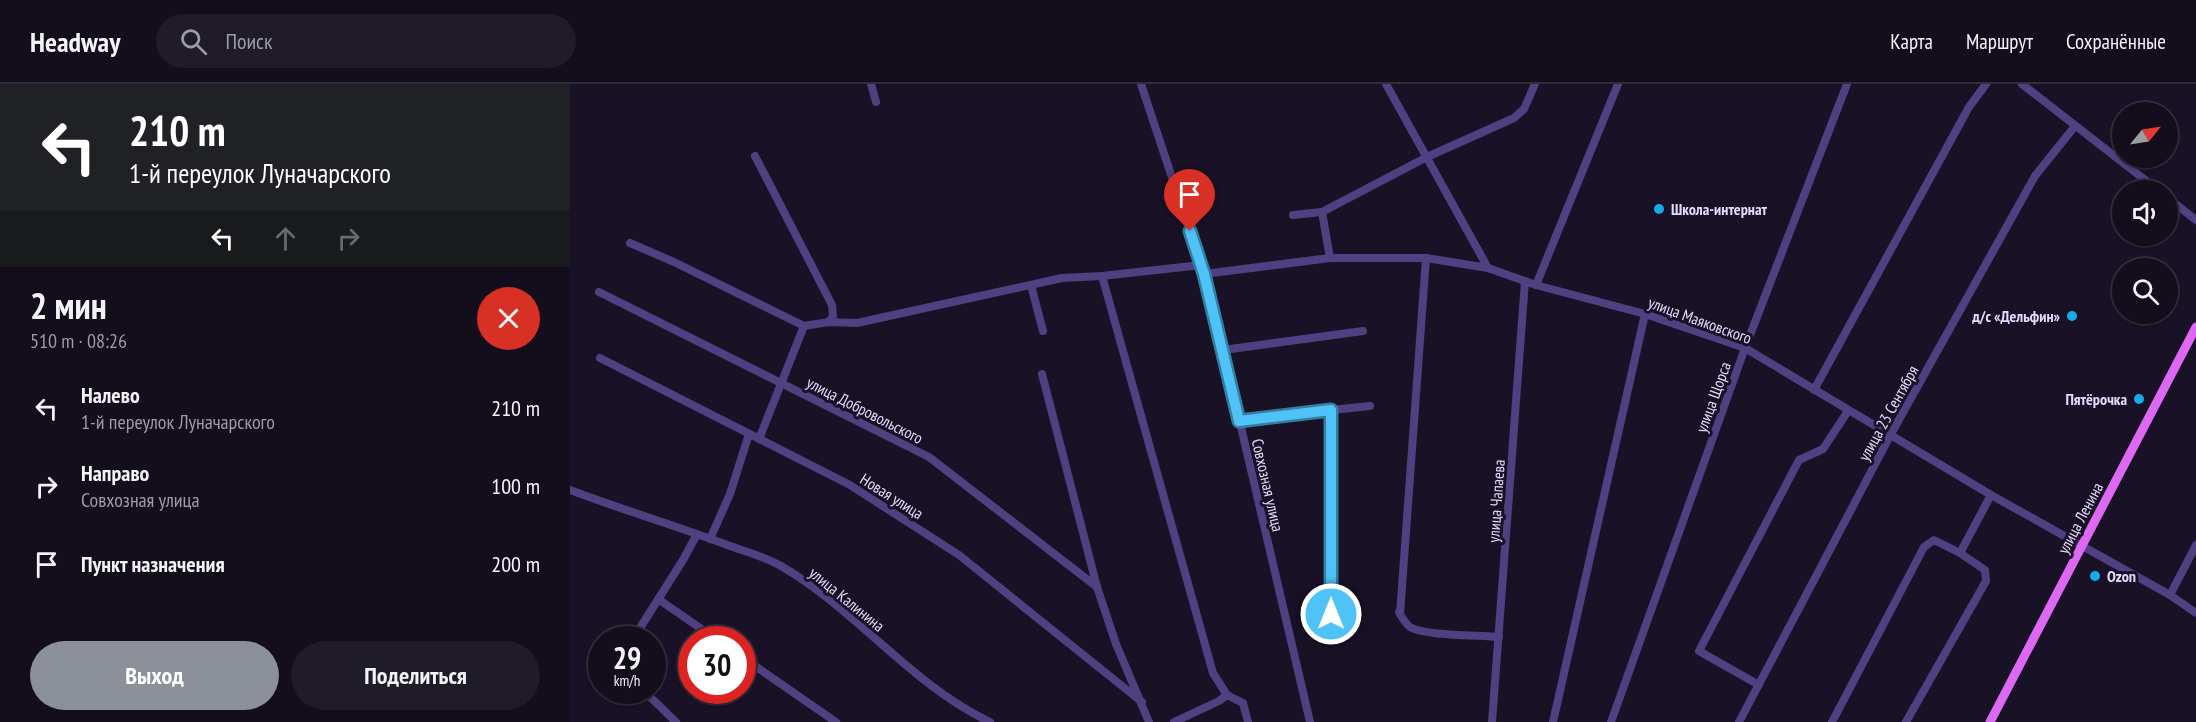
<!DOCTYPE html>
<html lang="ru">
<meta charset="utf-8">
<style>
:root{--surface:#130d1c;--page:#201b29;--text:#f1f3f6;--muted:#9d9ca3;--line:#322d3b;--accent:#8c9099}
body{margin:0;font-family:"PT Sans Narrow",sans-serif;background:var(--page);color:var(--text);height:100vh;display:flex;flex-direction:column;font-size:22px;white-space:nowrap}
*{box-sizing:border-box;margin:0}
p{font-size:20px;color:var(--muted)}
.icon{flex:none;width:33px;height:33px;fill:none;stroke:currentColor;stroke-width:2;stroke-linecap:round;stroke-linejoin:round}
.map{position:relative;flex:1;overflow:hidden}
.details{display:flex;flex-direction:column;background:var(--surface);width:570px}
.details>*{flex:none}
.guide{background:#202124;color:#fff;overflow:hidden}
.needle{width:39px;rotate:60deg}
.fabs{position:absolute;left:1542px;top:18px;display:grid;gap:12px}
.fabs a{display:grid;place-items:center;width:66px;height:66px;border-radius:50%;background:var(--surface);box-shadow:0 2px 4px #0004,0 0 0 2px var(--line);font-size:30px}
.speed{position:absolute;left:18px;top:542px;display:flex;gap:12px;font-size:30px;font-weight:700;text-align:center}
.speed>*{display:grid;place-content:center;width:78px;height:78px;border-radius:50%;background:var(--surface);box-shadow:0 2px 4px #0004,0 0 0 2px var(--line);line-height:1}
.speed small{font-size:15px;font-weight:400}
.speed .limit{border:9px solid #d22;background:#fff;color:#111}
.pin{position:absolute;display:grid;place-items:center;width:51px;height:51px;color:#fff;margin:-62px -26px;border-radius:50% 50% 50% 0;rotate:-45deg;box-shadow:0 0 6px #0007}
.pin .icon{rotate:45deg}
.me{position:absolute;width:66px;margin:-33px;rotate:0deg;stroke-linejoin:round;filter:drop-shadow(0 0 4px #0008)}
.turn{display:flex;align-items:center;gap:21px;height:126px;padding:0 30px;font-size:27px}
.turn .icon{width:78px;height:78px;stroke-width:2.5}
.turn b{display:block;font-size:42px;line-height:51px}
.lanes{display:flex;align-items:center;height:57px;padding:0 30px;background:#0003;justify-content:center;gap:30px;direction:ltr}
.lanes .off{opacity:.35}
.round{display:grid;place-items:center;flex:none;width:63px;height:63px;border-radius:32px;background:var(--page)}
.summary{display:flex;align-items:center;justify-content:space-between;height:102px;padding:0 30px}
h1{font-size:36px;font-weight:700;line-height:45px}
.button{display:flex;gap:12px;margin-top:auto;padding:12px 30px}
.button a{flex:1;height:69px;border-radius:36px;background:var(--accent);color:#fff;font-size:24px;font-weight:700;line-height:69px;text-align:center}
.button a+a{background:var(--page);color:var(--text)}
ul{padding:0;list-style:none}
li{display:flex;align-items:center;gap:18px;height:78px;padding:0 30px}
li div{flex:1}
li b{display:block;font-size:22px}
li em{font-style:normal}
header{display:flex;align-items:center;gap:36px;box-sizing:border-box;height:84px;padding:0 30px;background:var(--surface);border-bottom:2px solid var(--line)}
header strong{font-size:28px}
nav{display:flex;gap:33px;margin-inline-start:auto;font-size:21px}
.search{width:420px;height:54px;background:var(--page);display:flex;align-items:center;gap:15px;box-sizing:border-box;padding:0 21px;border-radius:33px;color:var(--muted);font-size:22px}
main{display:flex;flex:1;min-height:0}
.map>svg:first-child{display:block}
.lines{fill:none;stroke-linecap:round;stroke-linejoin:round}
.minor{stroke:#504081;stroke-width:8}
.major{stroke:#dc68f3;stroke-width:9}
.route-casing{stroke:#337fa1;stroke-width:15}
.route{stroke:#4fc3f7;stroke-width:10}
.poi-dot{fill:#14abed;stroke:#191126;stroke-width:2}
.labels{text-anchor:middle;stroke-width:6;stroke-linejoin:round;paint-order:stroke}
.poi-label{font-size:16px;font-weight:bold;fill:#e4d9fc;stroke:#191126;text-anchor:start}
.street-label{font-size:16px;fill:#e4d9fc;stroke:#191126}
</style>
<header>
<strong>Headway</strong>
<div class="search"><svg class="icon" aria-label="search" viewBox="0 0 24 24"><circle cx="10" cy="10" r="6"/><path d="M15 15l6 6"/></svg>Поиск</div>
<nav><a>Карта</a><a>Маршрут</a><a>Сохранённые</a></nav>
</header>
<main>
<section class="details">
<div class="guide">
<div class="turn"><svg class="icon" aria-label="left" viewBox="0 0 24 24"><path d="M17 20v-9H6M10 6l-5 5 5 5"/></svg><div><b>210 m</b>1-й переулок Луначарского</div></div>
<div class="lanes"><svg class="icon" aria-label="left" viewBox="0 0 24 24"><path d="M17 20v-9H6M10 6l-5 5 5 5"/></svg><svg class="icon off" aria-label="ahead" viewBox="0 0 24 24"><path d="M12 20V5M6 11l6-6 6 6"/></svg><svg class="icon off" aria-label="right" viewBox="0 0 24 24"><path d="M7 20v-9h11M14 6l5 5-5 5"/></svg></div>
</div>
<div class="summary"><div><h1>2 мин</h1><p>510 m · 08:26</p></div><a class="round" style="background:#d93025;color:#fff"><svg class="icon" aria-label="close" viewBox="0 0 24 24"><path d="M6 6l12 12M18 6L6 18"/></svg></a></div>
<ul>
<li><svg class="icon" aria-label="left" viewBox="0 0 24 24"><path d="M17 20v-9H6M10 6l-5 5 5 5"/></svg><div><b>Налево</b><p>1-й переулок Луначарского</p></div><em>210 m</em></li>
<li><svg class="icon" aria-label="right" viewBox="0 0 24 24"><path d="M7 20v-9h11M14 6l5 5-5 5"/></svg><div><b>Направо</b><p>Совхозная улица</p></div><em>100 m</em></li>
<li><svg class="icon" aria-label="arrive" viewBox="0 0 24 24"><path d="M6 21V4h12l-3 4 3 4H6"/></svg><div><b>Пункт назначения</b></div><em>200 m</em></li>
</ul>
<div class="button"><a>Выход</a><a>Поделиться</a></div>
</section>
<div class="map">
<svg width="1626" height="638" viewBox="0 0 1626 638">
<rect width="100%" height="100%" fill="#191126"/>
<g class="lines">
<g class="minor">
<polyline points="301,0 306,18"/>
<polyline points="571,0 631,181 653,266 740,638"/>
<polyline points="816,0 918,184"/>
<polyline points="1452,0 1588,106"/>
<polyline points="185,72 262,221 263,232 259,238"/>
<polyline points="1598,114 1626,136"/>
<polyline points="723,131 752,128"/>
<polyline points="60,159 104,178 234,242 259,238 287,239 492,194 532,192 631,181"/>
<polyline points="760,174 752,128 857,73 944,34 954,25 965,0"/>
<polyline points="634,190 760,174 856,174 918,184 966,201 1075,230 1175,264 1421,411 1600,511 1626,529"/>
<polyline points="532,192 643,589 657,611"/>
<polyline points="461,201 473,247"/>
<polyline points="966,201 1048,0"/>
<polyline points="29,208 359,373 527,503"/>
<polyline points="653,266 793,247"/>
<polyline points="30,274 280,401 389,471 572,618"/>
<polyline points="472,290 527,503 546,560 579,638"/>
<polyline points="1244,306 1399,23 1416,0"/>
<polyline points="761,326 800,322"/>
<polyline points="670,337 761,326 761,529"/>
<polyline points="189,355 234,242"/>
<path d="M0 406C53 426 107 442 160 462 177 468 196 473 211 482 287 526 340 600 420 638"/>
<polyline points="140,455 160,410 179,350"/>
<polyline points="1390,469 1421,411"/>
<polyline points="1600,511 1626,461"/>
<polyline points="88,515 146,555"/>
<path d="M829 528C832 534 835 539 840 543 854 552 910 551 929 553"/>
<polyline points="830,530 856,174"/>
<polyline points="63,555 113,476 127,450"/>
<polyline points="172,573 266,638"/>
<polyline points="1189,601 1129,567 1229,376 1253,365 1278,327"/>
<polyline points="73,606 106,638"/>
<polyline points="657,611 673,619 678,638"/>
<polyline points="604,638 649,617 657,611"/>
<polyline points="922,638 955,197"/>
<polyline points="983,638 1075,230"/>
<polyline points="1041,638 1175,264 1277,0"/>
<polyline points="1169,638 1321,350 1465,92 1505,42"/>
<polyline points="1262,638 1354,463 1364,456 1390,469 1415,486 1416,497 1336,638"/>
</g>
<polyline class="major" points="1420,638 1626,243"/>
</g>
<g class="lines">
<g class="route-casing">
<polyline id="route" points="620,147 634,190 669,337 761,326 761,530"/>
</g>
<use href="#route" class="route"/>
</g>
<g class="poi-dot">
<circle cx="1089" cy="125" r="6"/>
<circle cx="1502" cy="232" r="6"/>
<circle cx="1569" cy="315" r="6"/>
<circle cx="1525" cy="492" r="6"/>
</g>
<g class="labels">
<g class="poi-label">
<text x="1101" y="131">Школа-интернат</text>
<text x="1490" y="238" text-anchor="end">д/с «Дельфин»</text>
<text x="1557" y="321" text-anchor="end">Пятёрочка</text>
<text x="1537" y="498">Ozon</text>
</g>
<g class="street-label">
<text transform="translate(1130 236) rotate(20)" y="6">улица Маяковского</text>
<text transform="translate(1143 313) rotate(-70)" y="6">улица Щорса</text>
<text transform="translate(295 326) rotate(27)" y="6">улица Добровольского</text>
<text transform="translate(1318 329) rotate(-61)" y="6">улица 23 Сентября</text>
<text transform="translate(698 401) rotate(77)" y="6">Совхозная улица</text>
<text transform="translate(322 412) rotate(32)" y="6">Новая улица</text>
<text transform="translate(926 417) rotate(-86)" y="6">улица Чапаева</text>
<text transform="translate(1510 434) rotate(-62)" y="6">улица Ленина</text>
<text transform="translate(277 515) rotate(39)" y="6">улица Калинина</text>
</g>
</g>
</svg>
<div class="fabs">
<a><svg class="needle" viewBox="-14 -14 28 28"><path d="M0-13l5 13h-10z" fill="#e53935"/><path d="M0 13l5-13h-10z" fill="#9d9ca3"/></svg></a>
<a><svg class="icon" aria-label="sound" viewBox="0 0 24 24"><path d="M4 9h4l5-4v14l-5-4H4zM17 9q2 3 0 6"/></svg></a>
<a><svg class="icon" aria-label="search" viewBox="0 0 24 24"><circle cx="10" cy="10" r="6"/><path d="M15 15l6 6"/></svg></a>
</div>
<div class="speed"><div>29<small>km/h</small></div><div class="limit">30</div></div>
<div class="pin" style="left:620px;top:147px;background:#d93025"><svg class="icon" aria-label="arrive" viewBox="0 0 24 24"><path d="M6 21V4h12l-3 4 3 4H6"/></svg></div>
<svg class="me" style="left:761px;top:530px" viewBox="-20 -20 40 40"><circle r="17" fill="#4fc3f7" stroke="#fff" stroke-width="3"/><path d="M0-11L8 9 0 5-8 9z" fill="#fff"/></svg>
</div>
</main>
